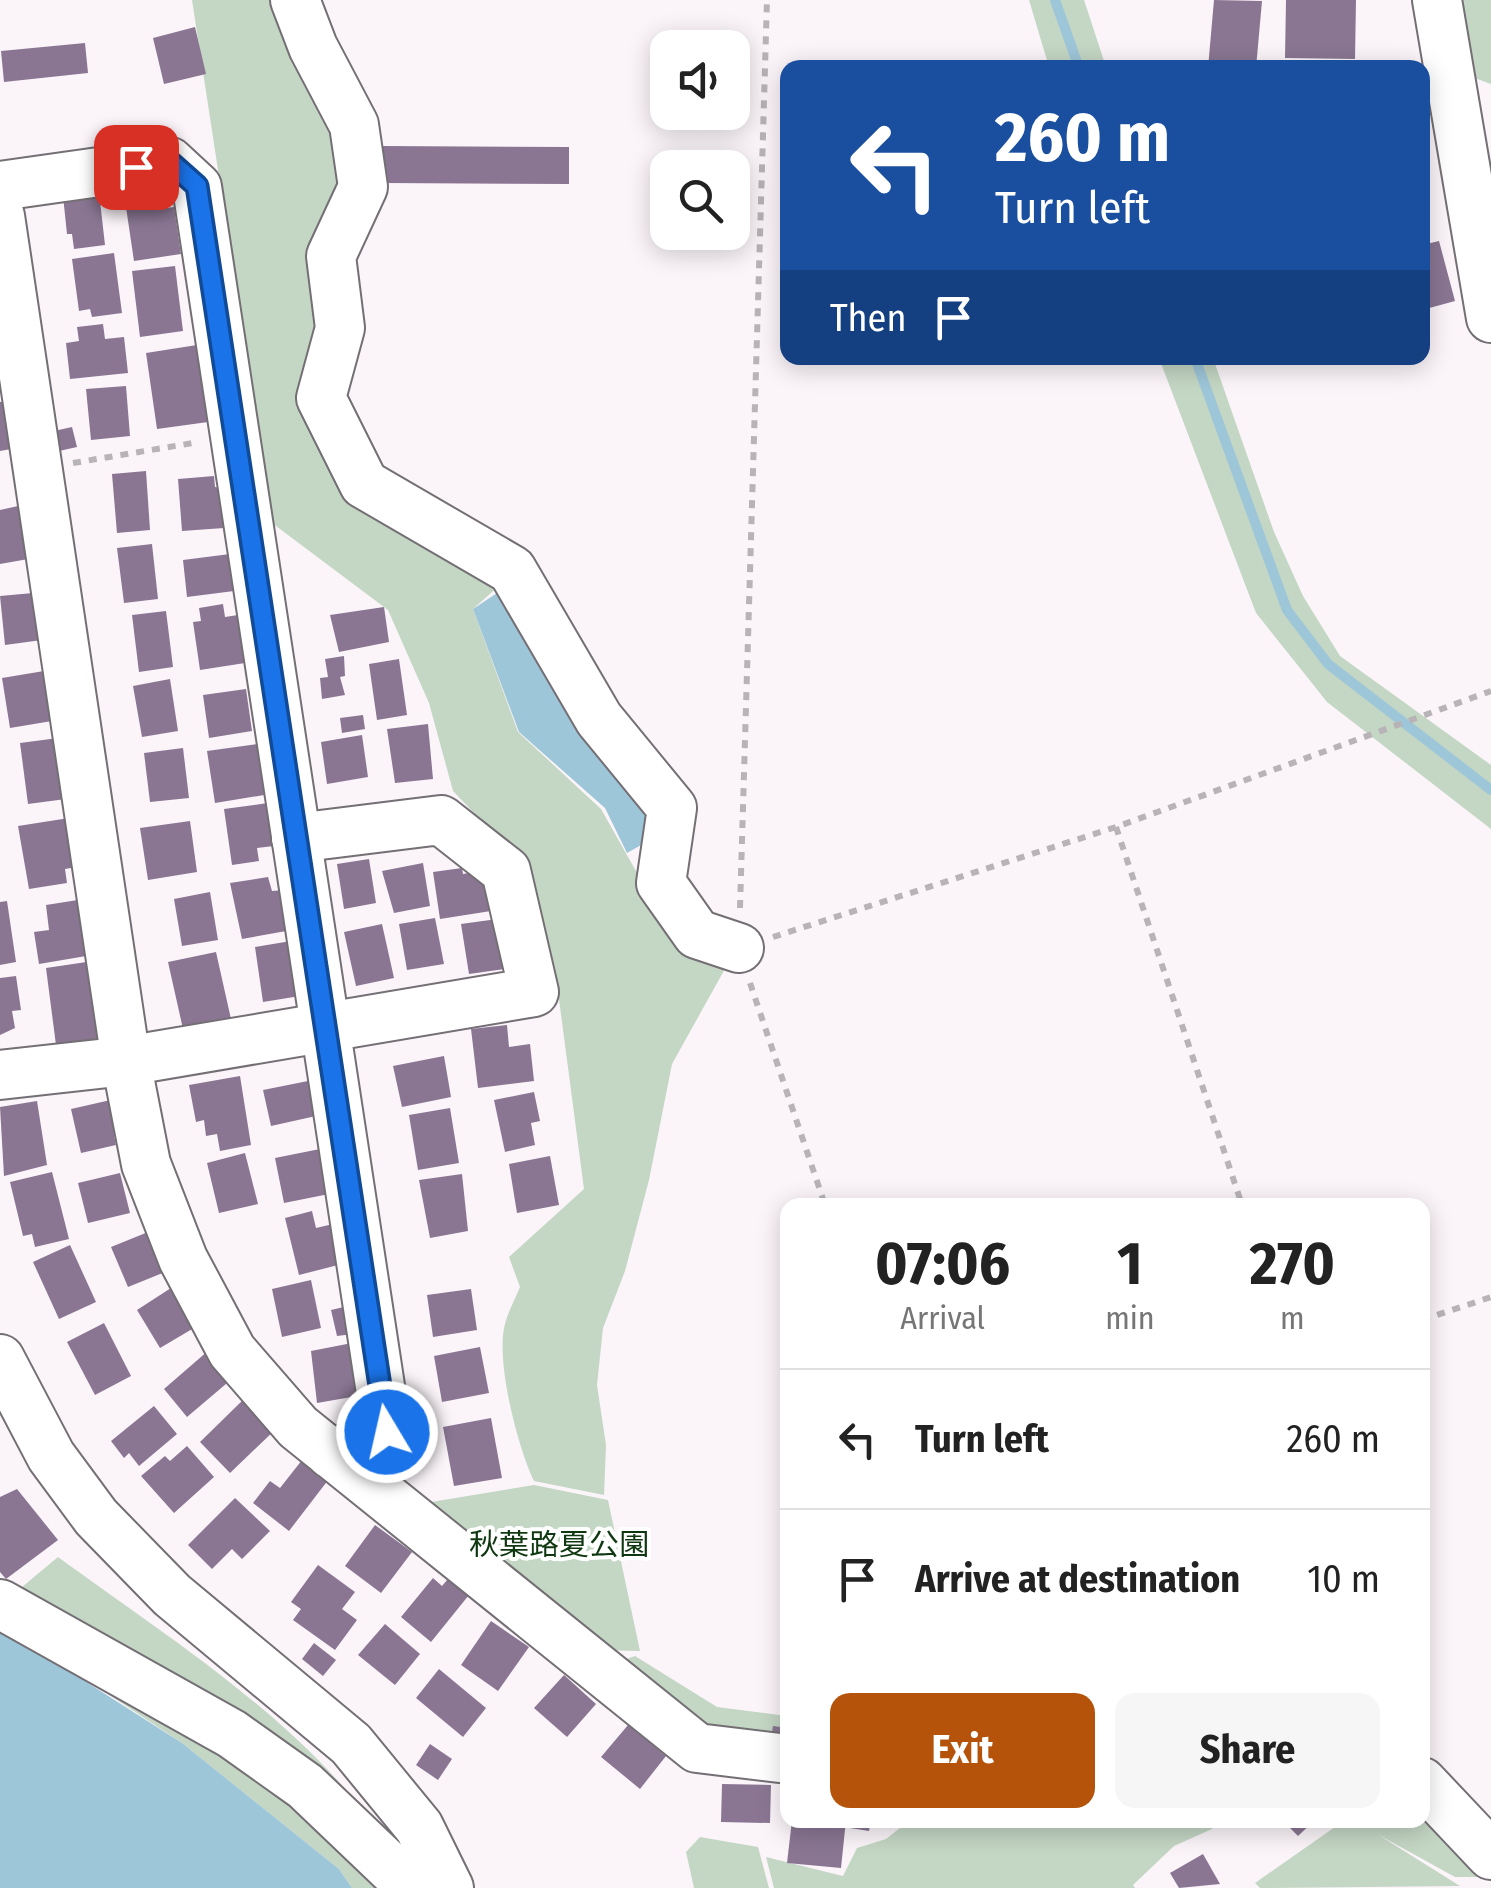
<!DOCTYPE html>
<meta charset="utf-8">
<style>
:root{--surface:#fff;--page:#f6f6f6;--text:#222;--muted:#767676;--line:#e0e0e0;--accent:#b45309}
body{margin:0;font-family:"Fira Sans Condensed","Noto Sans JP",sans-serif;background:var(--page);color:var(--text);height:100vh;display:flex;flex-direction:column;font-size:38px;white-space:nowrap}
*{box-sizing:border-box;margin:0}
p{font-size:32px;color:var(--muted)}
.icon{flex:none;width:55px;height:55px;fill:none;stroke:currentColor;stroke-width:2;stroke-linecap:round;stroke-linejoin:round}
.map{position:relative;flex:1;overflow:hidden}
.details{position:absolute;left:780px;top:1198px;width:650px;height:630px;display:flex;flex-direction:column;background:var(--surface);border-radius:20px;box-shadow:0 5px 25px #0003}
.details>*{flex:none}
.top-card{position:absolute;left:780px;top:60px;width:650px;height:305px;border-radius:20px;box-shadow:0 5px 25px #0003;background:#1a4fa0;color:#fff;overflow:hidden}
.tools{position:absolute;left:650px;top:30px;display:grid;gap:20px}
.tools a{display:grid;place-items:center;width:100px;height:100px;border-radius:20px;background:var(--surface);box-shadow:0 5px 25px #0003;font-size:50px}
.pin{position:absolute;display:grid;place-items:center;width:85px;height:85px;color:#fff;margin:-42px;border-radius:20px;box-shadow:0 5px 15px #0006}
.me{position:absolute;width:110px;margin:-55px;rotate:351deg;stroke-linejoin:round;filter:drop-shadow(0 0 8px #0008)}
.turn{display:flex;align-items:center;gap:35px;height:210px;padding:0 50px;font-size:45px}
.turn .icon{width:130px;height:130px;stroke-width:2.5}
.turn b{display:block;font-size:70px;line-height:85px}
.then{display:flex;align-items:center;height:95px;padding:0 50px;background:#0003;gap:20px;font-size:38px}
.eta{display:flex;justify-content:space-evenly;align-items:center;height:170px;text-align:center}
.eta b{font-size:60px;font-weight:700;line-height:70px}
.primary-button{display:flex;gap:20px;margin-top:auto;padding:20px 50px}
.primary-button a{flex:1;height:115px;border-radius:20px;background:var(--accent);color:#fff;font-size:40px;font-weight:700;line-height:115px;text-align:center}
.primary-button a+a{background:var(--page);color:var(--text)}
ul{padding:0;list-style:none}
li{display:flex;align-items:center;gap:30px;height:140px;padding:0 50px;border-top:2px solid var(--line)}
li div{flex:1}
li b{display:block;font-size:38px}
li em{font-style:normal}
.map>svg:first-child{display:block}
.green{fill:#c4d6c4}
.water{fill:#9ec6d9}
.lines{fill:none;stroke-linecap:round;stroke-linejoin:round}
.stream{stroke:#9ec6d9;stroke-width:10}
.building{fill:#8a7693}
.minor-casing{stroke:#746f74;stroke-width:52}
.path{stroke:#b8b3b7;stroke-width:6;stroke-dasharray:8 8;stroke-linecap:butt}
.minor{stroke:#fff;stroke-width:48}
.route-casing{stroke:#114b97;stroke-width:25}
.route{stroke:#1a73e8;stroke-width:18}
.labels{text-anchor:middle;stroke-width:8;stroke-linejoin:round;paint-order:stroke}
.park-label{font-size:30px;fill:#0f3811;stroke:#fff}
</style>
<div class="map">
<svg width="1491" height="1888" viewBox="0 0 1491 1888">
<rect width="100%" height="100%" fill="#fbf5fa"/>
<g class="green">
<path d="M192 0H281L363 187 321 398 369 487 500 585 473 609 518 732 601 809 680 949 726 967 672 1064 649 1180 625 1271 603 1328 597 1385 606 1445 604 1495 534 1481C518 1448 495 1360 505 1324 508 1312 515 1299 520 1287L509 1257 584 1189 557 984 541 912 528 878 506 847 453 791 429 703 388 610 272 523Z"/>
<polygon points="1029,0 1084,0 1106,67 1049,67"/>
<polygon points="1451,0 1491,0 1491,84 1461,73"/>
<polygon points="1159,358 1213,358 1274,532 1303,596 1340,656 1491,765 1491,829 1327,702 1256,613"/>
<polygon points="534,1485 608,1500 640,1651 595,1650 431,1502"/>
<path d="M58 1557C172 1641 355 1753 408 1888H352L339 1869 182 1743 87 1680 4 1602Z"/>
<polygon points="635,1656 717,1707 787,1716 787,1752 703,1741 609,1665"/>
<polygon points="1423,1805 1483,1877 1455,1877 1377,1834 1460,1886 1260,1888 1255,1883 1345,1820 1422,1820"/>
<polygon points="910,1820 1218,1820 1212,1829 1174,1846 1133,1885 1135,1888 774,1888 766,1857 843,1876 857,1848 886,1839"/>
<polygon points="700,1837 758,1847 769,1888 694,1888 686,1852"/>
</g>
<g class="water">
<polygon points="500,591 638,784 650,840 627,853 605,808 519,732 473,609"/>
<polygon points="0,1627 182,1743 339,1869 352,1888 0,1888"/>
</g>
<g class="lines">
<g class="stream">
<polyline points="1055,0 1079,68"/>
<polyline points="1195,358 1287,610 1328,664 1491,790"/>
</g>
</g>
<g class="building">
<polygon points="1214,0 1262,1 1256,68 1208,68"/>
<polygon points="1286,0 1356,0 1355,59 1285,58"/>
<polygon points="195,27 206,74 164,84 153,38"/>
<polygon points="85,43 88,73 4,82 1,51"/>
<polygon points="383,146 569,147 569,184 382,183"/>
<polygon points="156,182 159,209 174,207 181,254 134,261 123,187"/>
<polygon points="99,192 105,245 74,249 72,234 67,234 63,196"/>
<polygon points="1439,241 1455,301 1422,310 1422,245"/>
<polygon points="114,253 122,313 92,317 90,309 79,311 72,259"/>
<polygon points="175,266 183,331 140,337 132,271"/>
<polygon points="103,324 105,339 124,337 128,373 70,379 66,343 79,341 77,327"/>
<polygon points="197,345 208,422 157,429 146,353"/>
<polygon points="126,386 130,436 91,440 86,389"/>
<polygon points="12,400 17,448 0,451 0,402"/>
<polygon points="72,427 77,447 59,451 54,431"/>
<polygon points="146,471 150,530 117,533 112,474"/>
<polygon points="214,476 215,487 221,488 224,528 182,531 178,479"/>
<polygon points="27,504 34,558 0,564 0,510"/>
<polygon points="152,544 158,599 124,603 117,548"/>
<polygon points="230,554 234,591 187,597 183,560"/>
<polygon points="33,593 42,640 5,645 0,596"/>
<polygon points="223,604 225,617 238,615 245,663 200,670 193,622 201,621 199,608"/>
<polygon points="384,607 389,642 339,652 330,615"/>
<polygon points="166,611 173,667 139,672 132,615"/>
<polygon points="344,656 345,676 340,677 345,695 322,699 320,678 328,677 325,659"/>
<polygon points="399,659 407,715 377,720 369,664"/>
<polygon points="44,671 52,721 10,728 2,678"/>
<polygon points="170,679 178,731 142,737 133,686"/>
<polygon points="246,689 252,731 209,738 203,695"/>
<polygon points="363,715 365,729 342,733 340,718"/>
<polygon points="428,724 433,779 395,783 387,729"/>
<polygon points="362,735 368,777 327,784 321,742"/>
<polygon points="58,738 66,799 28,804 20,743"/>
<polygon points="257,744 264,795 215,803 207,751"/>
<polygon points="183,748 189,798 150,802 144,753"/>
<polygon points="268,803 274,846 257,848 259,861 232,865 224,809"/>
<polygon points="69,818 77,867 65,869 67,883 29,889 18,826"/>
<polygon points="190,821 197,872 148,880 140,828"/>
<polygon points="369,859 376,903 344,909 337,864"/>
<polygon points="423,863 430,906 394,913 382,871"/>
<polygon points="462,868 463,874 485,870 491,911 440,919 433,872"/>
<polygon points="268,877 272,891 284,890 292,930 242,939 230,883"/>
<polygon points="210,892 218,940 182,946 174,899"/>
<polygon points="84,899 92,955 39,964 34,932 49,930 46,905"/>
<polygon points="7,901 16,962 0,965 0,902"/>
<polygon points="511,917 518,967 469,974 461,924"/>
<polygon points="435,918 444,964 407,970 399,924"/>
<polygon points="382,924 394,978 356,986 344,932"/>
<polygon points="291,941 300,996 263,1002 255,947"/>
<polygon points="216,952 231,1019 183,1029 168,962"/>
<polygon points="100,960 99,1039 56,1045 46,968"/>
<polygon points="16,976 21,1010 12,1011 15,1028 0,1035 0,978"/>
<polygon points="507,1025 509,1047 530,1044 534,1081 478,1088 471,1029"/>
<polygon points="444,1056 451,1097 402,1107 393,1066"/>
<polygon points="240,1076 251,1145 220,1151 217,1134 206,1136 204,1120 196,1122 189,1085"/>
<polygon points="318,1079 325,1114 271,1126 263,1090"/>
<polygon points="534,1092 540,1121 531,1123 535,1145 505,1152 494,1100"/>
<polygon points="115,1099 123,1133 114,1135 116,1145 81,1153 71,1109"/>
<polygon points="37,1101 47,1165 4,1176 0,1107"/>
<polygon points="450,1108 459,1163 418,1170 409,1115"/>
<polygon points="325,1148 334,1193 284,1203 275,1158"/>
<polygon points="245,1153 258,1204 219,1213 207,1163"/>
<polygon points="550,1156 559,1205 517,1213 509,1164"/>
<polygon points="52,1172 69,1239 35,1247 32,1234 23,1236 10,1182"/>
<polygon points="120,1173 130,1213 88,1223 78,1183"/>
<polygon points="462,1174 468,1231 430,1238 419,1180"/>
<polygon points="312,1211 316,1228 333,1224 342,1264 299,1275 285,1218"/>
<polygon points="153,1230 170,1270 128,1287 111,1247"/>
<polygon points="70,1245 96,1302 59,1319 33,1262"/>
<polygon points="311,1280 321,1328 282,1337 272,1289"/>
<polygon points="174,1286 199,1325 160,1348 137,1310"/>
<polygon points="471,1289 477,1330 433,1337 427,1295"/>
<polygon points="348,1306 353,1334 337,1336 331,1310"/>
<polygon points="104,1323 131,1376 95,1395 67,1342"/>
<polygon points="352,1343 363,1395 317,1403 311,1351"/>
<polygon points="480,1347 489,1393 442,1402 434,1356"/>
<polygon points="209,1350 233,1378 187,1417 164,1389"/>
<polygon points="247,1396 277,1428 230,1473 200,1442"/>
<polygon points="154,1406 177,1434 139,1466 129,1453 124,1458 111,1441"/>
<polygon points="491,1418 502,1478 454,1486 443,1427"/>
<polygon points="187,1446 214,1477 174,1513 141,1476 165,1456 170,1461"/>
<polygon points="306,1455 332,1475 289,1531 253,1503 270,1481 280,1488"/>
<polygon points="17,1489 58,1540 6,1579 0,1572 0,1497"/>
<polygon points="235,1498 270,1531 242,1559 232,1549 212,1569 188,1545"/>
<polygon points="375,1525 412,1552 381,1593 345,1566"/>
<polygon points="318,1565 355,1592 342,1609 357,1620 335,1650 293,1620 301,1609 291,1602"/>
<polygon points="453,1573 473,1590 431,1642 401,1617 433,1578 442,1586"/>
<polygon points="491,1621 529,1647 498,1691 461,1665"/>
<polygon points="385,1624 420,1654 395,1685 358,1655"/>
<polygon points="314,1643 336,1660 323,1676 302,1659"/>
<polygon points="439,1669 486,1708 463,1737 416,1698"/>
<polygon points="564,1675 596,1704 567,1737 534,1708"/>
<polygon points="628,1725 666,1756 640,1789 601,1757"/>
<polygon points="773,1726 788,1728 788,1748 770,1745"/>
<polygon points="430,1744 452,1759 438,1780 416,1765"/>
<polygon points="722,1784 771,1785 770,1823 721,1822"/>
<polygon points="792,1820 846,1820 841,1868 787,1863"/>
<polygon points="851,1820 871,1820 869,1831 850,1828"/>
<polygon points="880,1820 902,1820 901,1827 879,1825"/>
<polygon points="1282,1820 1315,1820 1298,1836"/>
<polygon points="1203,1854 1220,1884 1179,1888 1170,1873"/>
</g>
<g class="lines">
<g class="minor-casing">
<g id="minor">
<polyline points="295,0 313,47 354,125 363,187 331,256 340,328 321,398 364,484 512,570 599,719 672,808 661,883 697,934 739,948"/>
<polyline points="1437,0 1491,318"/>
<polyline points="0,186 170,162 197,187 387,1432 331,1454"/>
<polyline points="0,216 126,1061 146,1164 183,1259 232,1351 298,1427 697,1748 788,1759"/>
<polyline points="0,1075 126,1061 534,992 506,871 441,820 296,838"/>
<polyline points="0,1359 51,1456 96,1517 172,1595 351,1744 419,1827 449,1888"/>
<polyline points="0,1604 232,1734 305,1786 412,1888"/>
<polyline points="1422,1782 1491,1855"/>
</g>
</g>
<g class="path">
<polyline points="73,463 199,442"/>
<polyline points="1116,827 1242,1205"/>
<polyline points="740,908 767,0"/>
<polyline points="773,937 1116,827 1491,691"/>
<polyline points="750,983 825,1205"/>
<polyline points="1422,1320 1491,1297"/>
</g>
<use href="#minor" class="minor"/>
</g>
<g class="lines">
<g class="route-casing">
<polyline id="route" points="136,167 170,162 197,186 387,1432"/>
</g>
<use href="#route" class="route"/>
</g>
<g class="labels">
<g class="park-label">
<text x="559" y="1555">秋葉路夏公園</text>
</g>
</g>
</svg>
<div class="tools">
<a><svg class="icon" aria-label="sound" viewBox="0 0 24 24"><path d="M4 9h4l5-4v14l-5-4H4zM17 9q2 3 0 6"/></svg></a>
<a><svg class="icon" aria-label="search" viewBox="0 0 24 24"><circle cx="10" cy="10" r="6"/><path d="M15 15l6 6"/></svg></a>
</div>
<div class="pin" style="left:136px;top:167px;background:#d93025"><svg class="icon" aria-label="arrive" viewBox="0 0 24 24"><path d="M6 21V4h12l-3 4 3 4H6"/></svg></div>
<svg class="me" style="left:387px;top:1432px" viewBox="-20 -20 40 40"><circle r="17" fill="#1a73e8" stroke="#fff" stroke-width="3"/><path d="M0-11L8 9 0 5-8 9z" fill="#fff"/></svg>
<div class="top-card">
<div class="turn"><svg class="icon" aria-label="left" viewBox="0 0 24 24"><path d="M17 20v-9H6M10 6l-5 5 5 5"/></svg><div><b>260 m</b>Turn left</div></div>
<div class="then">Then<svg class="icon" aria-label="arrive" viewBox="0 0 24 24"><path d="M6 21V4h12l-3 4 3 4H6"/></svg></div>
</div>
<section class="details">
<div class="eta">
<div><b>07:06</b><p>Arrival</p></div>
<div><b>1</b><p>min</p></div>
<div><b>270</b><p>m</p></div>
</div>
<ul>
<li><svg class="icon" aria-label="left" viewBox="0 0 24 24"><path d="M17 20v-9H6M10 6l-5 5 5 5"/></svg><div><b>Turn left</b></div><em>260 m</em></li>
<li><svg class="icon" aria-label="arrive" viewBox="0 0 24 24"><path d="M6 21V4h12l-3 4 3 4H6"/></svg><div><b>Arrive at destination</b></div><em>10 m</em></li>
</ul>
<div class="primary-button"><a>Exit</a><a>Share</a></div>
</section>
</div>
